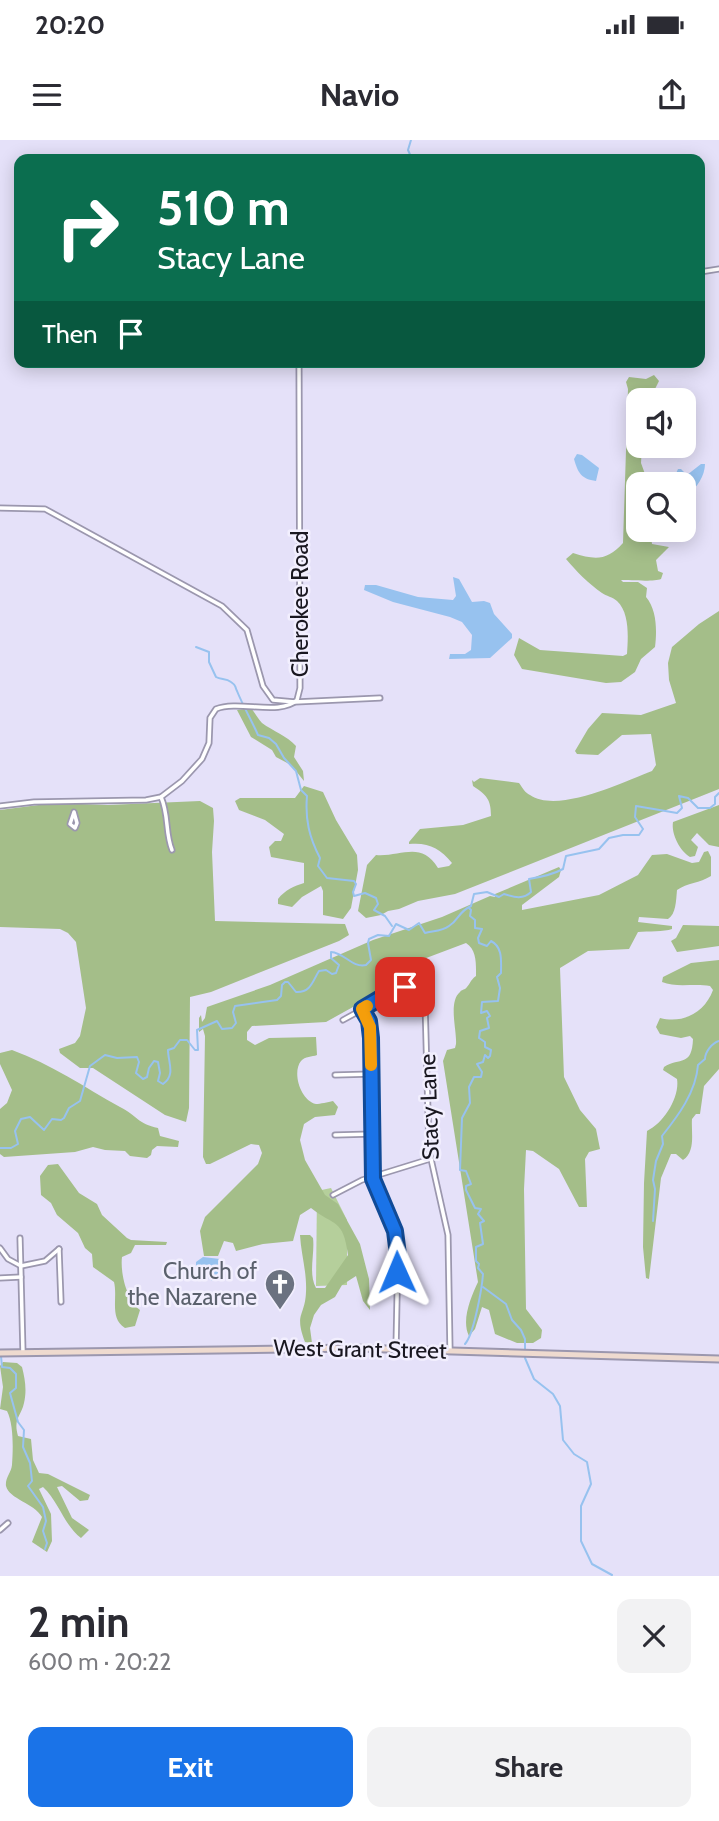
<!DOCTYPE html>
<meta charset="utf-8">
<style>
:root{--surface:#fff;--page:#f2f2f3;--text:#2b2b33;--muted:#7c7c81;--accent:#1a73e8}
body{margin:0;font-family:Cabin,sans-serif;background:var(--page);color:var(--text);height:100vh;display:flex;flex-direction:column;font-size:26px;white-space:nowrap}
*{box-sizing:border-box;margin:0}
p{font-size:23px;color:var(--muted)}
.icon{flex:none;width:38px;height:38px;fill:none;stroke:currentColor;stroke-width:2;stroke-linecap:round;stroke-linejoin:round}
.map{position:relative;height:1436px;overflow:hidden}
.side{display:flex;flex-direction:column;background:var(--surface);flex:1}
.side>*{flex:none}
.guide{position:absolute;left:14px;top:14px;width:691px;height:214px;border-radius:14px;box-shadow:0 4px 18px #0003;background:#0b6e4f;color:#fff;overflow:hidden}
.controls{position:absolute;left:626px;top:248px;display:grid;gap:14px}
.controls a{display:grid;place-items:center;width:70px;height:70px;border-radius:14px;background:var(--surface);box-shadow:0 4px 18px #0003;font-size:35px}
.pin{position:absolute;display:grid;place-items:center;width:60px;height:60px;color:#fff;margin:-30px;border-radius:14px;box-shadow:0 4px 10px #0006}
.me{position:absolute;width:77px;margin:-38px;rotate:359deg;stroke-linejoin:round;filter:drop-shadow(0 0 5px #0008)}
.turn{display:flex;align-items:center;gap:24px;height:147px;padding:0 28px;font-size:32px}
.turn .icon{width:91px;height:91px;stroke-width:2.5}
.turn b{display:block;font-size:49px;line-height:60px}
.then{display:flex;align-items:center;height:66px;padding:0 28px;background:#0003;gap:14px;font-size:26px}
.round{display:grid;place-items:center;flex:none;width:74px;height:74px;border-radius:14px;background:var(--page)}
.headline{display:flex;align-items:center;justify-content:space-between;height:119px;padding:0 28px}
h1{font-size:42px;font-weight:700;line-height:52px}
.action{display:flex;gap:14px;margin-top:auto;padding:14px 28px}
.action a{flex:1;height:80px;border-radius:14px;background:var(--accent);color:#fff;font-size:28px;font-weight:700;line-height:80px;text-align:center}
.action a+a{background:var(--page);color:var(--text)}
.status{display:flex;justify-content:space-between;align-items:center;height:49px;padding:0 35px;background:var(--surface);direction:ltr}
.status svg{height:19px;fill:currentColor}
header{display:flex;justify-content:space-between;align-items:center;height:91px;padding:0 28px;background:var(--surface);font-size:32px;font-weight:700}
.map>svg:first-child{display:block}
.green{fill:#b5cf9b}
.forest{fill:#a4be89}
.water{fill:#97c2ef}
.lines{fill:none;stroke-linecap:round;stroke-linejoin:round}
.stream{stroke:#97c2ef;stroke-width:2}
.street-casing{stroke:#9b97ae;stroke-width:7}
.secondary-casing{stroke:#9b97ae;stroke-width:9}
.street{stroke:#fff;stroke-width:3.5}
.secondary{stroke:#eedacf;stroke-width:5}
.route-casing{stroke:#114b97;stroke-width:18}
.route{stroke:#1a73e8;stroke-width:12}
.slow{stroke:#f59e0b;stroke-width:12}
.labels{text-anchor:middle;stroke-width:5;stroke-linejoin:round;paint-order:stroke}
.street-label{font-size:23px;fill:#191720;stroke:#f2effe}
.worship-label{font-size:23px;fill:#5b616d;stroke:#f2effe;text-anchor:end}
</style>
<div class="status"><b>20:20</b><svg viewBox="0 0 49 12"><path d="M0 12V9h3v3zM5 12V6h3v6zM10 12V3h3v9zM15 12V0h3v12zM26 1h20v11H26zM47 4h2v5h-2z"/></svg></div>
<header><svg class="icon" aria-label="menu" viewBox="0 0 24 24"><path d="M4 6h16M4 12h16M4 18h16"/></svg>Navio<svg class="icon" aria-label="share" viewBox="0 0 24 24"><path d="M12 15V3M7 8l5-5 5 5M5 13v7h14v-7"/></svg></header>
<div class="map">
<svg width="719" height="1436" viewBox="0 0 719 1436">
<rect width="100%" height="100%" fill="#e5e1f9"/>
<polygon class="green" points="331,1048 347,1080 347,1145 316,1146 317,1051"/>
<g class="forest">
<path d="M654 235 659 241 649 261H639V306H642L641 323 649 345H639V390H650L652 404 669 407 656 420 658 431 663 433 661 439C654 442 630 440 621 440L623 442H638L647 448 646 457C657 470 657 491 655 507L641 519 635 532 621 542 606 543 522 529 514 515 519 498 540 510 623 516 627 514C628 498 630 473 617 461 613 457 606 456 602 453 589 444 576 431 566 419L573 413C595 420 607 421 623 403L628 249 626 242 629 237 646 239Z"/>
<path d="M719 471V649L455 754 418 761 399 769 388 771 381 775 366 778 358 771 367 725 376 715C401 717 421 700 438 728L449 726 452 723C440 708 428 702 409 704V702L420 689 463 685 491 676C491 660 487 655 473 646L472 640 474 642 480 638 519 643C522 647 525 653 530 655 558 674 623 642 652 631L656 625 651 594 622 595 598 615 577 614 575 611 588 589 602 573 641 575 676 563 669 540 668 523 672 507 699 484Z"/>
<path d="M251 568C255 573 258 579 262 583 273 591 287 596 296 606L294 617 303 631 304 641 291 625 276 617 272 610 251 597 237 570Z"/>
<path d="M304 646 323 652 336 680 357 715 358 730 351 768 343 779 323 775V751L321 746 302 757 292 767 278 764V759C285 750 294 746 304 743V723L271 717 269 707 275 701H281L284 694 265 680 239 670 235 661 240 658H295Z"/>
<polygon points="200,661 213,668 214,681 212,712 215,781 345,784 349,795 339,801 211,852 190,857 189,968 186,982 165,975 93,928 80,928 60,913 59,909 75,903 80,896 86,868 76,802 68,793 60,789 0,787 0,670 54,663 108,665"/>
<path d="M719 665V707L709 705 697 693 691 700 698 707 695 716 690 717C680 711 671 694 673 682Z"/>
<path d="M708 711 711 717V736C700 743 687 743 677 750 676 761 676 774 668 779L639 777 638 782 672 786V789C664 792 648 791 638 792L629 809 588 811 560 828 564 937 580 970 596 989 600 1009 589 1012 585 1019 587 1067H579L559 1029 533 1011 526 1010 524 1049 526 1169 542 1190 541 1198 533 1203H517L495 1194 489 1170 482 1167 475 1189 469 1196C461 1180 471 1157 478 1142L443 921 447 910 455 908 456 904C457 890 448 862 460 852 461 850 463 850 465 849 470 845 470 840 476 836 476 824 477 810 466 803L405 826 397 824 389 829 380 852 326 882 252 886 247 892V900L255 905 269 898 316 897 317 915C312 917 305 916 301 921 292 932 300 960 316 964 320 964 328 962 333 961L338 967 335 975 315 977 304 984 300 1000 305 1020 325 1055 338 1064 360 1104 369 1139 370 1170 363 1161 356 1136 342 1145 335 1157 321 1165 314 1175 310 1188 312 1203 305 1202C294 1173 305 1177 306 1152 307 1132 301 1114 300 1095H310L313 1098C315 1114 308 1133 316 1148H325L348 1115C343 1078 335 1087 311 1068L300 1075 293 1101 263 1104 236 1111 233 1103 224 1101 218 1116H204L200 1091 205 1077 258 1024 262 1013 259 1005 251 1004 210 1024H206L203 1017 205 896 203 889 199 892V878L201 875 202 882 205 878 207 867 270 845 373 800 442 777 490 756 495 757V754L559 727 561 730 559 737 522 765V770L599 755 638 735 652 715 667 714 692 723 699 722 704 712Z"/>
<polygon points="683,785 719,786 719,806 677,812 671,801 676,798"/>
<path d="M719 820V929L704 946 700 974H696L692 979C691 993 696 1011 683 1020L676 1014H671L661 1038 649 1139 646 1138 643 1107 644 1043 647 991C664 983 680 957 677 939L663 930 664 927C680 917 692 927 693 899L690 896 681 898 660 894 656 887 660 878C684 884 705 872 713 850L710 846C695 843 676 848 662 842L663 837 691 823Z"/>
<path d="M12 910C51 924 84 947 120 967 136 975 138 984 158 988L160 996 179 1001 178 1007 157 1006 152 1010 151 1015 147 1018 130 1016 125 1011 105 1010 93 1007 75 1012 4 1017 0 1014V969L7 963 12 950 0 924V913Z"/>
<path d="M58 1024 79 1053 97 1064 102 1075 127 1098 131 1100 167 1102 166 1105H135L131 1113 122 1117C120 1133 127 1161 140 1170L135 1186 125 1188C109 1178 118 1158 114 1142L93 1127 92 1114 85 1108 78 1093 57 1075 51 1063 41 1055 40 1036 48 1025Z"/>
<path d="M3 1222 17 1223 22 1227C25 1239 27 1250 24 1263 21 1277 13 1278 18 1296L31 1299 33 1320 39 1333 48 1334 90 1355 88 1360 80 1361 62 1346 57 1347 72 1378 89 1390 81 1398C64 1385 59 1362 43 1347L39 1349 51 1374 52 1401 47 1412 32 1402 42 1377C34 1363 9 1359 6 1346 5 1338 11 1333 12 1325 13 1310 14 1285 7 1271L0 1269 3 1247 0 1226Z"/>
</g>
<g class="water">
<path d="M577 314 582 315 599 328 596 341C581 339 578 333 574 319Z"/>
<path d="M701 324H705C705 335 697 349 687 354L684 352V345H677C672 339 675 336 678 329H681L687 335Z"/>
<polygon points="453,437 459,439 472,462 484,461 490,463 494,474 512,494 512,498 490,518 449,519 450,514 465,514 471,510 472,495 462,482 450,477 393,462 364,450 365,445 376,445 418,457 453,460 456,456"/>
<polygon points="203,1117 220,1119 220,1130 212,1141 196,1128 196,1122"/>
</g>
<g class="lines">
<g class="stream">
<polyline points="411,0 408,10 412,19"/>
<path d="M196 507 209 512V522L216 537C221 540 226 538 231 542 237 546 234 545 237 551 243 566 252 581 258 595L269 598 276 604 284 618 296 631 301 650 307 656C305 679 309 697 320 718L318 726 327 738 354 741 356 744 353 752 354 756 365 753 376 758 378 764 374 770 385 776 392 786"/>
<path d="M0 1008H11L18 1004 15 991 21 979 30 977 44 990 52 979 61 980 64 978 69 968 80 961 90 926 105 915 117 918 137 917 139 922 136 933 143 939 147 937 149 928 154 921 158 922 160 933 158 941 163 944C176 935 168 922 168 910L174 908 180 900H187L195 910H198L197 890 217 881 222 889 232 888 236 883 233 872 235 866 277 860 281 856 282 845 285 842H288L296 852C311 853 313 840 319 831L326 830 332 834 336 833 339 825 331 818V812C345 813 352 828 366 825L371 820 368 803 369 799 378 795 389 796 396 784 409 790 419 783 425 793C433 791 443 791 449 786 459 780 458 772 471 766L474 754 487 752 499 757 504 754C514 757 523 760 531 752L529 739C541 737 552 735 563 729L566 716 599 709 609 698 623 695H639L643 689 635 677 636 666 677 673 682 668 679 656 688 658 698 668H710L715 664V657L719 653"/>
<path d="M653 1081 655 1049 653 1040 656 1021 663 1004 662 996C678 976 696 952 698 925L705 919C705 912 712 903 719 901"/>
<polyline points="483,1147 506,1164 512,1180 521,1190 525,1199 525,1218 534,1239 553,1254 560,1266 563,1300 574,1314 587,1322 591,1344 581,1366 581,1401 592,1424 612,1435"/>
<path d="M465 1204C474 1194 482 1148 483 1134L478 1128 479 1124 476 1121V1107L483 1104 480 1083 484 1081 478 1074 481 1069 475 1068 466 1050V1046L471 1044 466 1031 460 1030 462 978 470 963 469 947 474 937H481L482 932 477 924 483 922 485 915 488 918 490 916 491 910 485 907V902L479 898 480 891 489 888 487 878 490 876 487 871 481 873 482 862 498 861 500 848 497 837 501 833C501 821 503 807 491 801L487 806 479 803 478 798 482 789 475 788V780L470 776 471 770 469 768"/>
<polyline points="1,1216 2,1227 10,1228 16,1234 16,1248 10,1253 18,1282 24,1290 23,1307 30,1323 32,1341 28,1346 43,1367 46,1381 43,1391 47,1403 45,1409"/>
</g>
<g class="street-casing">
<g id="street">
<polyline points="700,132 719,129"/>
<polyline points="0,368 45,369 222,466 247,490 263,546 273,560 295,562 380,558"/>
<path d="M161 657C169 675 165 693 172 710"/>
<path d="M0 666 34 662 146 660 161 657 182 641 202 619 209 603 210 578 216 569C239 560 280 576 297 560L300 548 299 222"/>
<polygon points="74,672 77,683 75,688 70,684"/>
<polyline points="362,868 369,881 371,898 374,1039 393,1084 398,1109 396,1208"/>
<polyline points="343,880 403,847 416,850 425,862 429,1010 448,1095 450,1210"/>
<polyline points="335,935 372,934"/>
<polyline points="335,995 372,994"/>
<polyline points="333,1055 362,1040 430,1019"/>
<polyline points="20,1098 23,1213"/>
<polyline points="0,1108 8,1119 21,1126 45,1121 59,1109"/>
<polyline points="59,1109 61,1162"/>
<polyline points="0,1138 21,1137"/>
<polyline points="0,1390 8,1383"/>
</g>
</g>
<g class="secondary-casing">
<polyline id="secondary" points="0,1213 354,1208 719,1219"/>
</g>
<use href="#street" class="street"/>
<use href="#secondary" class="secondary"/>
</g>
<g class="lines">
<g class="route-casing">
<polyline id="route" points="397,1132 398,1115 395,1091 373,1039 371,898 369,881 362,869 394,850 405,847"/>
</g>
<use href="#route" class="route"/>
<polyline class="slow" points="367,866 362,869 370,887 371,925"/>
</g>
<defs>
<g id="church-pin" transform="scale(1.575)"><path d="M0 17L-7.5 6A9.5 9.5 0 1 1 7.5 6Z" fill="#6b7280" stroke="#f2effe"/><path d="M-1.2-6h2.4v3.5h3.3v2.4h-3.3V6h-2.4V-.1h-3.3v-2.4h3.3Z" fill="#fff"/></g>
</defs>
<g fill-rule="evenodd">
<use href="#church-pin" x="280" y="1144"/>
</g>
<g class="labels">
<g class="street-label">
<text transform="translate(300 464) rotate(-90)" y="8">Cherokee Road</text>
<text transform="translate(429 967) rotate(-92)" y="8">Stacy Lane</text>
<text transform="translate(360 1209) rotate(1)" y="8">West Grant Street</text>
</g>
<g class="worship-label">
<text x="257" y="1139">Church of<tspan x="257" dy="26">the Nazarene</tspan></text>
</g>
</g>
</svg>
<div class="controls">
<a><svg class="icon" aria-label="sound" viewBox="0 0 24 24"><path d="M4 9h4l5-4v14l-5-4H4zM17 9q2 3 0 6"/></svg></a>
<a><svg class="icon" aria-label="search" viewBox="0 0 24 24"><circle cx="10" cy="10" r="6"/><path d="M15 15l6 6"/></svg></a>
</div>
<div class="pin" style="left:405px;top:847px;background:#d93025"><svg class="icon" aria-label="arrive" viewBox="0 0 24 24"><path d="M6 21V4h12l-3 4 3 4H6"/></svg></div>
<svg class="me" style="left:397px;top:1132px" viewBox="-20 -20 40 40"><path d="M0-17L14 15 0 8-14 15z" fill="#1a73e8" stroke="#fff" stroke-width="4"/></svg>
<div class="guide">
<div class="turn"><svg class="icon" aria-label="right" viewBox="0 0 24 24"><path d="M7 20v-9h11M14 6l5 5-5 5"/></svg><div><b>510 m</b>Stacy Lane</div></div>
<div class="then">Then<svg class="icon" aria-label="arrive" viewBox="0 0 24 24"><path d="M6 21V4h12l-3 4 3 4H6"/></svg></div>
</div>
</div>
<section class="side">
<div class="headline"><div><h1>2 min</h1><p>600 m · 20:22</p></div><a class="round"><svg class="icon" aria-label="close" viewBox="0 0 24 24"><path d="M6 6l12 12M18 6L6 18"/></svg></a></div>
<div class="action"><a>Exit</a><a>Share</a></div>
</section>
